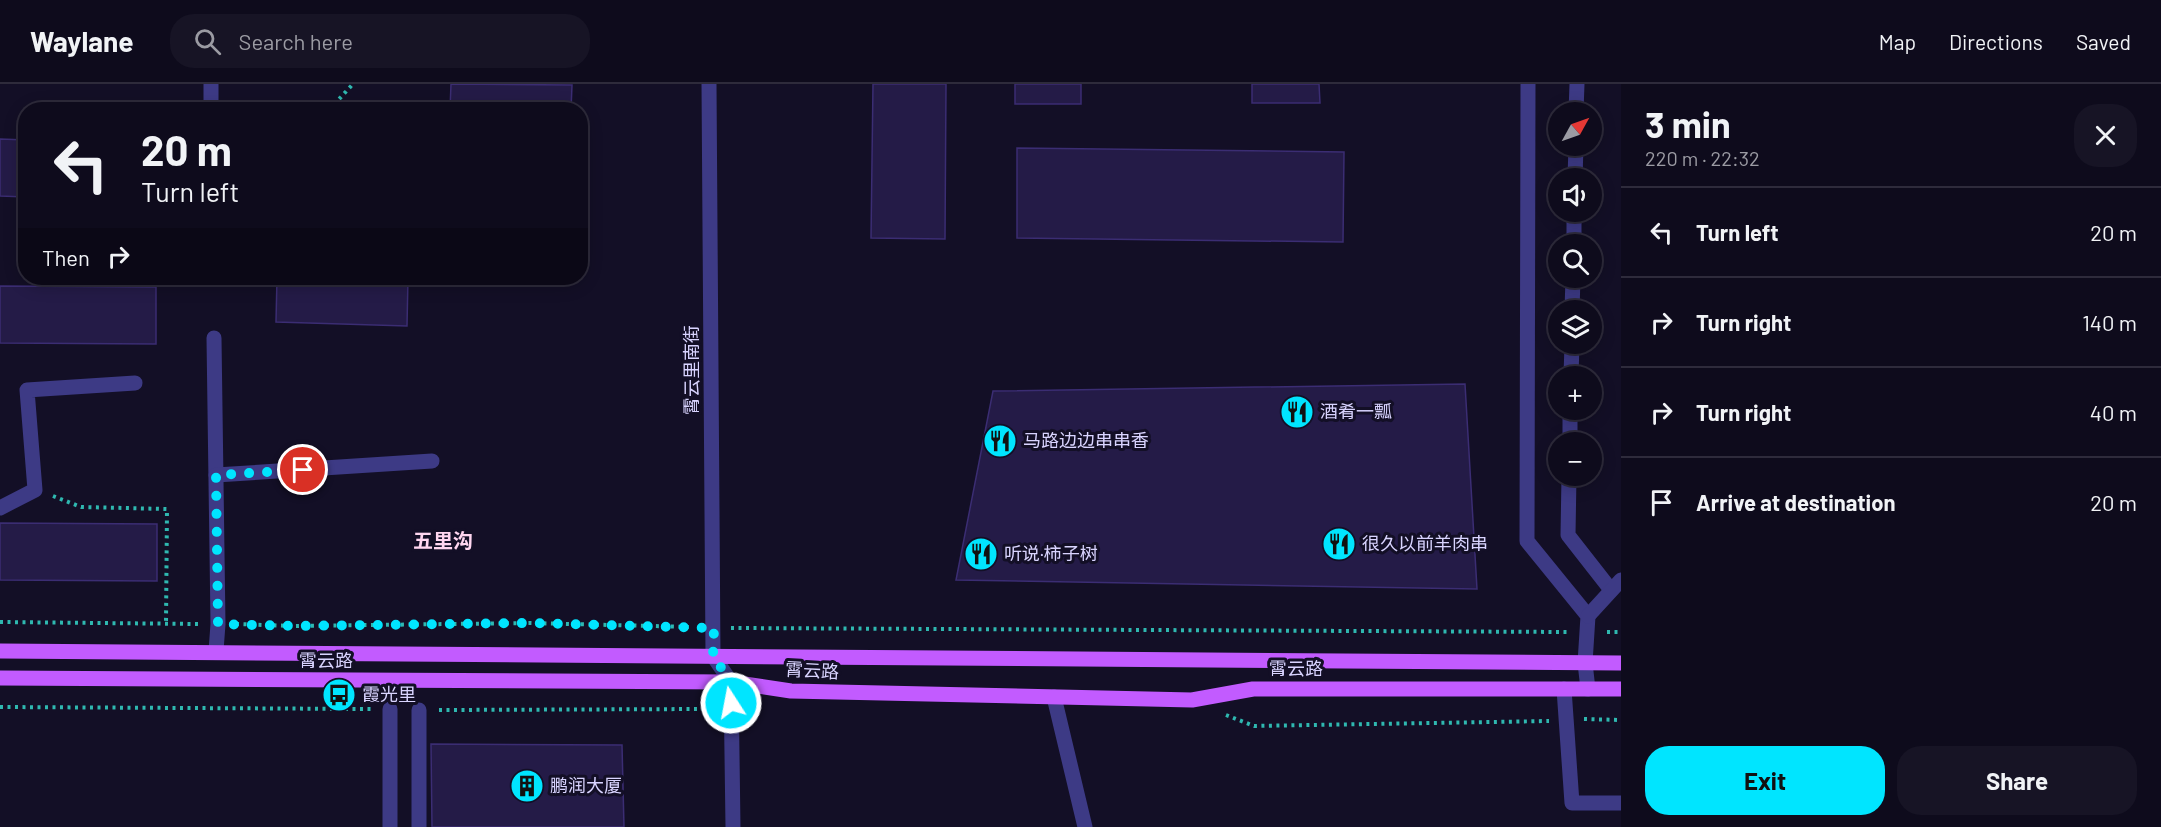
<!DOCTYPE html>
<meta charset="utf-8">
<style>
:root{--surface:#0e0b1c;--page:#171425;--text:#f1f3f6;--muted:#9b9ba3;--line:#2e2b3b;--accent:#00e5ff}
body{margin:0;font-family:Barlow,"Noto Sans SC",sans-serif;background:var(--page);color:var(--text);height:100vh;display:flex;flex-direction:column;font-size:22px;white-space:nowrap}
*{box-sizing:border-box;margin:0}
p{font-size:20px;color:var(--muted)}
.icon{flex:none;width:33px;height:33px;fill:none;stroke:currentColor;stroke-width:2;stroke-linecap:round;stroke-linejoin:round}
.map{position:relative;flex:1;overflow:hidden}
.sheet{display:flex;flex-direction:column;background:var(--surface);width:540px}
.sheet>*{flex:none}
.guide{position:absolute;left:18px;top:18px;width:570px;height:183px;border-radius:24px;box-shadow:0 3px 15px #0003,0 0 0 2px var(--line);background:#0e0b1c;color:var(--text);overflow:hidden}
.needle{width:39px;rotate:50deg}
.controls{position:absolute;left:1548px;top:18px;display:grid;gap:12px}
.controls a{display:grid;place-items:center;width:54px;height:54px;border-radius:50%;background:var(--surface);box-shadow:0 3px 15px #0003,0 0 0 2px var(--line);font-size:30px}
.pin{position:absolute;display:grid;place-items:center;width:51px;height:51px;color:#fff;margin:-26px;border:3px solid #fff;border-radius:50%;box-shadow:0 2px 6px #0007}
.me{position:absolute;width:66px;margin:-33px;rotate:349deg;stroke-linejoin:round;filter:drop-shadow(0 0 4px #0008)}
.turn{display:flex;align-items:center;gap:21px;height:126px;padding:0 24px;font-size:27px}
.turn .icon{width:78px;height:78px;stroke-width:2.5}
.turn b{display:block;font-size:42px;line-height:51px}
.then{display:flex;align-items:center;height:57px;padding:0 24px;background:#0003;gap:12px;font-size:22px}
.round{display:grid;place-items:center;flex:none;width:63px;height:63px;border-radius:24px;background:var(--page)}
.head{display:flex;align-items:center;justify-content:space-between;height:102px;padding:0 24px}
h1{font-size:36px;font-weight:700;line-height:45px}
.cta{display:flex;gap:12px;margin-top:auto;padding:12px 24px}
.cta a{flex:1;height:69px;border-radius:24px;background:var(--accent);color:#111;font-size:24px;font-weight:700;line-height:69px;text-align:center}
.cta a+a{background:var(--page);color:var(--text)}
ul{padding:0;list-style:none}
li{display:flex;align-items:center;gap:18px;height:90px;padding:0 24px;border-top:2px solid var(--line)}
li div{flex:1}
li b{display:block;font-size:22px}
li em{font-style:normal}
header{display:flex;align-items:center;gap:36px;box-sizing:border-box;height:84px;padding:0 30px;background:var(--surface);border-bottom:2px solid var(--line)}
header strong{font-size:28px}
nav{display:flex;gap:33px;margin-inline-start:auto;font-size:21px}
.search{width:420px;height:54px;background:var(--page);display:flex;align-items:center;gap:15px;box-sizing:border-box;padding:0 21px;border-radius:24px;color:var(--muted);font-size:22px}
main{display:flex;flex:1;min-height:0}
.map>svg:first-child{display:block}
.building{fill:#241b47;stroke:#3b2d73;stroke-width:1.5}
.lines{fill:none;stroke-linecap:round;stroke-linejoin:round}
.path{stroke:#2fb8b0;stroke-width:4;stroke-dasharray:3 4.5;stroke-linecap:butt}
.minor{stroke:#3d3a85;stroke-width:15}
.major{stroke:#c25bff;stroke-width:15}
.route{stroke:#00e5ff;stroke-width:10;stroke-dasharray:0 18}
.labels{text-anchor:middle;stroke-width:6;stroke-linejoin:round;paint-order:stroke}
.street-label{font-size:18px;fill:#d9d4ff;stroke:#130f26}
.poi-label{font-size:18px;fill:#d9d4ff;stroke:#130f26;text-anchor:start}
.neighbourhood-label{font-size:20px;font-weight:bold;fill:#ffd6f0;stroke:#130f26}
</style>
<header>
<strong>Waylane</strong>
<div class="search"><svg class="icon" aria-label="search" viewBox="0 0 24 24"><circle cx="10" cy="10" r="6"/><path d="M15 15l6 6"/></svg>Search here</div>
<nav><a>Map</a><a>Directions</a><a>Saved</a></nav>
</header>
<main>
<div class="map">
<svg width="1621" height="743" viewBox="0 0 1621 743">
<rect width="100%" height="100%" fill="#130f26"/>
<g class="building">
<polygon points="451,0 572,1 571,26 450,26"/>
<polygon points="873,0 946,0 945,155 871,154"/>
<rect x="1015" y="0" width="66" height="20"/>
<polygon points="1252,0 1319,0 1320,19 1252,19"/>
<polygon points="0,55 26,56 26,113 0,112"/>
<polygon points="1017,64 1344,68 1343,158 1017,154"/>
<polygon points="277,194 408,194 407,242 276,238"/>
<polygon points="0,202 156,203 156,260 0,259"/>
<polygon points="1465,300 1477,505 956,496 993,307"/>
<polygon points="0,439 157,440 157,497 0,496"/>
<polygon points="431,660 622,661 624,743 432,743"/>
</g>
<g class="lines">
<g class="path">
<polyline points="329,26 353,0"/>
<polyline points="53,412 81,423 167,425 166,539"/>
<polyline points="0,538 198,540"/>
<polyline points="236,540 294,542 529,539 693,543"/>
<polyline points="731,544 1569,548"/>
<polyline points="1607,548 1621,548"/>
<polyline points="0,623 371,625"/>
<polyline points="439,626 708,625 711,621"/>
<polyline points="1226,631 1254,642 1549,637"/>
<polyline points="1584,635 1621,636"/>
</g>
<g class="minor">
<polyline points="211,0 211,26"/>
<polyline points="709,0 713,572 731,598 733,743"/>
<polyline points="1528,0 1527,457 1588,532 1585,579 1588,605"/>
<polyline points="1576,28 1577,0"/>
<polyline points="1575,94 1576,62"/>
<polyline points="1574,160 1574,128"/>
<polyline points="1572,226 1573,194"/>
<polyline points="214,254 218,540 216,567"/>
<polyline points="1571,292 1572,260"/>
<polyline points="1570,358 1570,326"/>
<polyline points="216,391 432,377"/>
<polyline points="1569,392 1568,451 1611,506"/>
<polyline points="0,424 35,406 27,306 135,299"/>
<polyline points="1588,532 1621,496"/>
<polyline points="1564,605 1572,719 1621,719"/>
<polyline points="1054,613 1085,743"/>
<polyline points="390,743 390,625"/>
<polyline points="419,743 419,626"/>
</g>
<g class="major">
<polyline points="0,567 1621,579"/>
<polyline points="0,594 731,598 791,607 1192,616 1253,605 1621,605"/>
</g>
</g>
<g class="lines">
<polyline class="route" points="303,386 216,391 218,540 294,542 529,539 714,544 713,572 731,598 731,619"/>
</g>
<defs>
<g id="restaurant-disc" transform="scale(1.725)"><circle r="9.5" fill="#00e5ff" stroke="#130f26"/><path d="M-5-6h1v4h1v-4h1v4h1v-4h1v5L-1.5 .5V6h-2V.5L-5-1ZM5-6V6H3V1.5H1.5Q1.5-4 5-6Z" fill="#111"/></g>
<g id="bus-disc" transform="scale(1.725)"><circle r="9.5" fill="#00e5ff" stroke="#130f26"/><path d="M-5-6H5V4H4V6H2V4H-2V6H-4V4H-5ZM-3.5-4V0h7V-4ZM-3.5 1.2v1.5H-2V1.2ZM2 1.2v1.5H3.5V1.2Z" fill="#111"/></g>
<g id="building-disc" transform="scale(1.725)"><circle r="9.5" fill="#00e5ff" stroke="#130f26"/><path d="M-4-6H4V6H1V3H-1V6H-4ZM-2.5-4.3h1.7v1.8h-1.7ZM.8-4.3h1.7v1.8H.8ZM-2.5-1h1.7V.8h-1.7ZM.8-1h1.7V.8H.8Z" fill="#111"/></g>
</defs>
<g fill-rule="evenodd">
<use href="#restaurant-disc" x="1297" y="328"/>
<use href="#restaurant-disc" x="1000" y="357"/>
<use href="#restaurant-disc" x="1339" y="460"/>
<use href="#restaurant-disc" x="981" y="470"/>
<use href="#bus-disc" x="339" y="611"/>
<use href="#building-disc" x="527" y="702"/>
</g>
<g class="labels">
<g class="street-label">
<text transform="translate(692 286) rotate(-90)" y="6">霄云里南街</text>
<text x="326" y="583">霄云路</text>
<text x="1296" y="591">霄云路</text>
<text transform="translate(812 587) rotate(3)" y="6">霄云路</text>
</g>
<g class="poi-label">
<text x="1320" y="334">酒肴一瓢</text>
<text x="1023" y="363">马路边边串串香</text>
<text x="1362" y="466">很久以前羊肉串</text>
<text x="1004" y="476">听说·柿子树</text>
<text x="362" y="617">霞光里</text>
<text x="550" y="708">鹏润大厦</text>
</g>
<g class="neighbourhood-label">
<text x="443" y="464">五里沟</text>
</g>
</g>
</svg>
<div class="controls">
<a><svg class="needle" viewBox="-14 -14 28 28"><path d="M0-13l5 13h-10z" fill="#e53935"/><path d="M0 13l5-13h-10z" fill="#9b9ba3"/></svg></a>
<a><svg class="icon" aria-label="sound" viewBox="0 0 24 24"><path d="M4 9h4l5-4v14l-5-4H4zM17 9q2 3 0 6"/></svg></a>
<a><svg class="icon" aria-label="search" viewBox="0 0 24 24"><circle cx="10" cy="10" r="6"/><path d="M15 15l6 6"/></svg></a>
<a><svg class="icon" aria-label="layers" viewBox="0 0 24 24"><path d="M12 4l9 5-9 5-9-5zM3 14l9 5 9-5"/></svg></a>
<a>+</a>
<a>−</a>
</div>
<div class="pin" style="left:303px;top:386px;background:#d93025"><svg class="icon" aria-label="arrive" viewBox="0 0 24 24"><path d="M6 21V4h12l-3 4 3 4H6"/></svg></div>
<svg class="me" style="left:731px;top:619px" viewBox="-20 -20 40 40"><circle r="17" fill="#00e5ff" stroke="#fff" stroke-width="3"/><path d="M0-11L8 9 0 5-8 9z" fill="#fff"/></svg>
<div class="guide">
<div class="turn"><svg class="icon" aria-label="left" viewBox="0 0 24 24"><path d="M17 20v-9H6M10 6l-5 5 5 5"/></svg><div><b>20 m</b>Turn left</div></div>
<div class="then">Then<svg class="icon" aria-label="right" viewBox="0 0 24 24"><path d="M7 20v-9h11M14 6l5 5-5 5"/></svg></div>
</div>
</div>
<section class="sheet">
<div class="head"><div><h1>3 min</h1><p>220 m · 22:32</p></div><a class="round"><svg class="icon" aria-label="close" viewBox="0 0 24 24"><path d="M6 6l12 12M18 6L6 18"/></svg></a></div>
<ul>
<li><svg class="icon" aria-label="left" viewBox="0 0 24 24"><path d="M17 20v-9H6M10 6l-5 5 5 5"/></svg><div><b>Turn left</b></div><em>20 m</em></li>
<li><svg class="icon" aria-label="right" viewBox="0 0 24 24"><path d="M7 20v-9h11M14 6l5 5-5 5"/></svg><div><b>Turn right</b></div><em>140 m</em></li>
<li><svg class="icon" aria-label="right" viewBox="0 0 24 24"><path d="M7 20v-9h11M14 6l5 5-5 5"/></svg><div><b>Turn right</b></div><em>40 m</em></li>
<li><svg class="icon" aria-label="arrive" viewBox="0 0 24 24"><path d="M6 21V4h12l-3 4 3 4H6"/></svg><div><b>Arrive at destination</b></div><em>20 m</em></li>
</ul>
<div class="cta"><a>Exit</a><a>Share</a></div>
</section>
</main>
